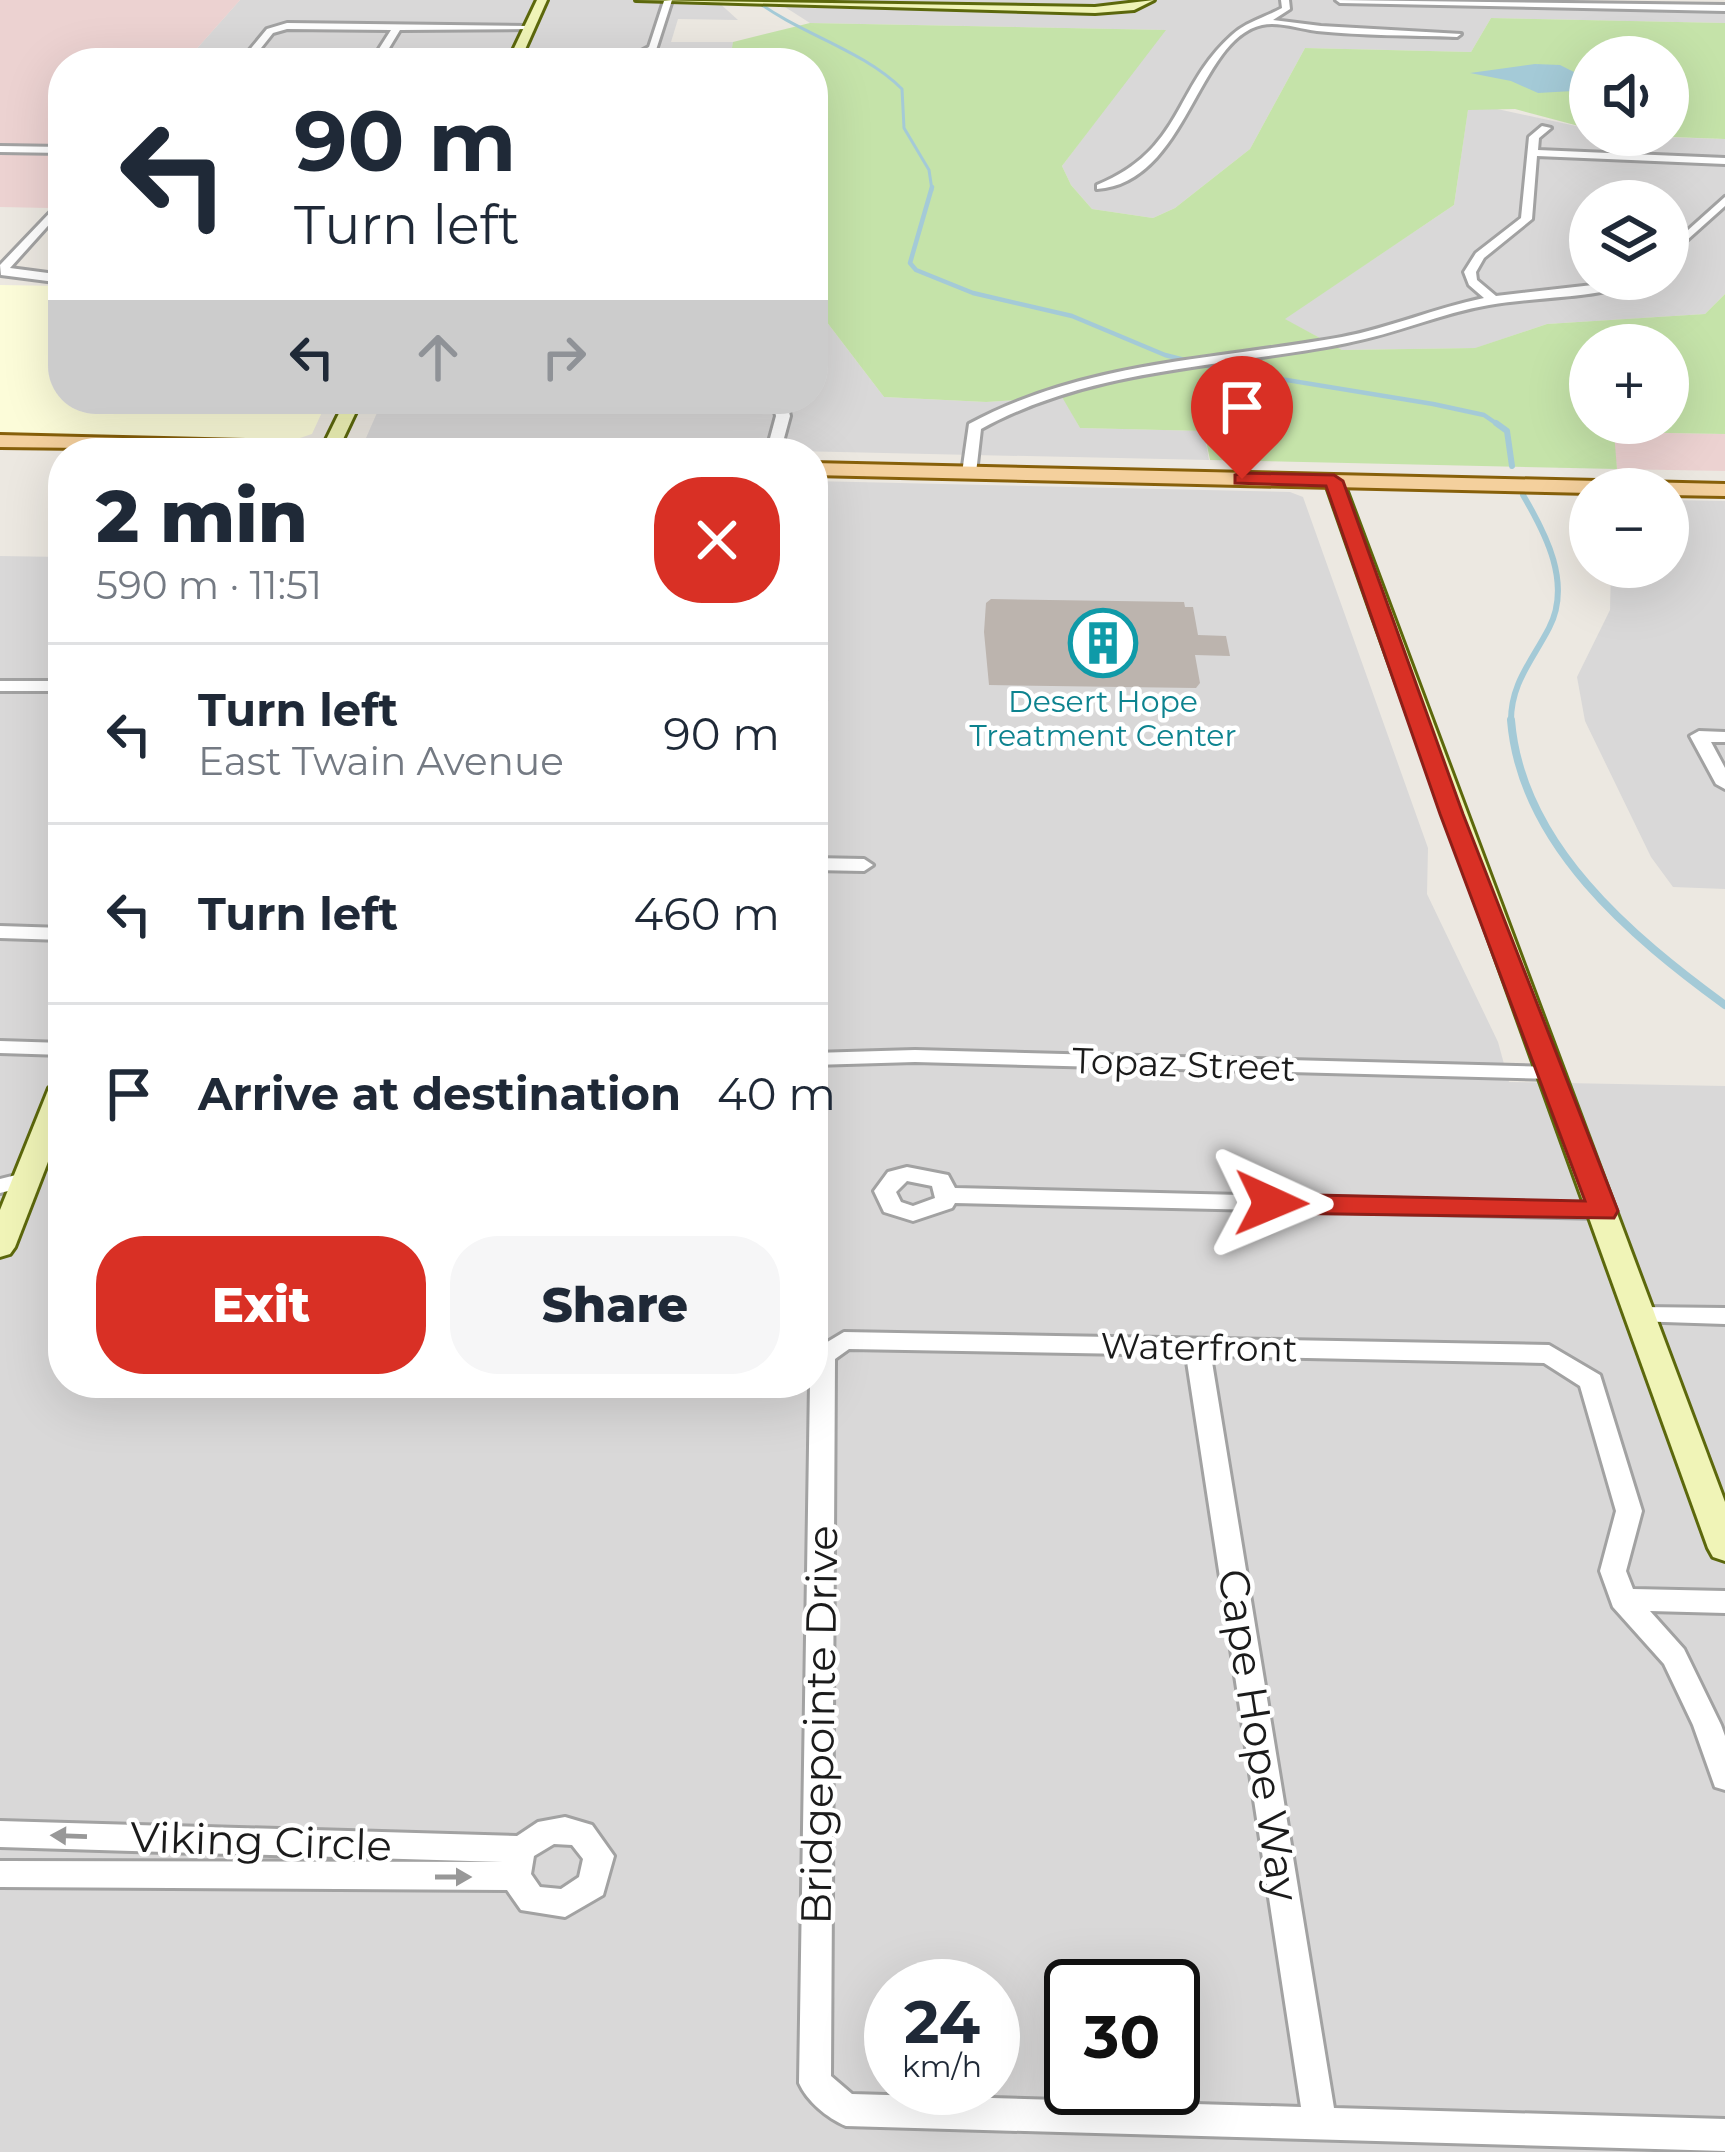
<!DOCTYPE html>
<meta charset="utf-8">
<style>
:root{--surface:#fff;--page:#f6f6f7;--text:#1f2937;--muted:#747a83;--line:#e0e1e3;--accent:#d93025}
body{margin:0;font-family:Montserrat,sans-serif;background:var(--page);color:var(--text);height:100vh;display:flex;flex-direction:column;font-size:45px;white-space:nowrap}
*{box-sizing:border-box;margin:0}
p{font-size:39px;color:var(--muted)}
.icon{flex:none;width:66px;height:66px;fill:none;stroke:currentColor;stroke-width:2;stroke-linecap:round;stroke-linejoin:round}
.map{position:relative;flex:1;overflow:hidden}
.details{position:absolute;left:48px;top:438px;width:780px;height:960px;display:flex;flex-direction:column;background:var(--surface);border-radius:48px;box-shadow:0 12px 48px #0002}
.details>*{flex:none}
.top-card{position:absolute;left:48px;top:48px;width:780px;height:366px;border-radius:48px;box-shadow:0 12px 48px #0002;background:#fff;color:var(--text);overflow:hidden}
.buttons{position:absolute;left:1569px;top:36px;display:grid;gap:24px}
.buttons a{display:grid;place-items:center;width:120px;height:120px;border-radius:50%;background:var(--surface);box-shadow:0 12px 48px #0002;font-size:60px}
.speed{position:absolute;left:864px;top:1959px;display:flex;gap:24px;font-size:60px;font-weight:700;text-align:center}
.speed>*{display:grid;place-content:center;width:156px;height:156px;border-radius:50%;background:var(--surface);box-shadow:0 12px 48px #0002;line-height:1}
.speed small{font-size:30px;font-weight:400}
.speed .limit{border:6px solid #111;border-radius:18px;background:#fff;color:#111}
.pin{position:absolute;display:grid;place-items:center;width:102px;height:102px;color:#fff;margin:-123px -51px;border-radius:50% 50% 50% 0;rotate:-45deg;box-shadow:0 0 12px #0007}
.pin .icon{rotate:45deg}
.me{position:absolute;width:132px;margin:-66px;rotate:91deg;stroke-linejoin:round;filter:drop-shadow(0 0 9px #0008)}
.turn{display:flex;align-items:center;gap:42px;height:252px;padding:0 48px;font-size:54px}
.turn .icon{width:156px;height:156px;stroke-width:2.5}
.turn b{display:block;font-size:84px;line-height:102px}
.lanes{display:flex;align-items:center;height:114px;padding:0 48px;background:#0003;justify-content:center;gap:60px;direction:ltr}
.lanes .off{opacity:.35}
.round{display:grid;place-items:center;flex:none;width:126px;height:126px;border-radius:48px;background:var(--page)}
.headline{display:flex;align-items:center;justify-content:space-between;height:204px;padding:0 48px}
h1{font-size:72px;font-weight:800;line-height:90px}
.action{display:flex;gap:24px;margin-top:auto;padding:24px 48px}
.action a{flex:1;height:138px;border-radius:48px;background:var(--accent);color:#fff;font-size:48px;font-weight:800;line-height:138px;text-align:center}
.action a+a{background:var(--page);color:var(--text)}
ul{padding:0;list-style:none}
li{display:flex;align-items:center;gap:36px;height:180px;padding:0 48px;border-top:3px solid var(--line)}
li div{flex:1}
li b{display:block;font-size:45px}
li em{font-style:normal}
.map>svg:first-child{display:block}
.residential{fill:#d9d8d8;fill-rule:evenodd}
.commercial{fill:#ecd2d1}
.education{fill:#fcfcd9}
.grass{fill:#c5e3a9;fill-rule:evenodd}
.water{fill:#a4cad7}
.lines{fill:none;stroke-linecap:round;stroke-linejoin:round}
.stream-far3{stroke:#a4cad7;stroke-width:3}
.stream-far2{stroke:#a4cad7;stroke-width:4.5}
.stream-far1{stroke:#a4cad7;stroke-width:6}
.stream{stroke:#a4cad7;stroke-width:8}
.building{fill:#bcb4ae}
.street-casing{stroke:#a2a2a2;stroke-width:6}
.secondary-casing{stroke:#5c680c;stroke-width:6}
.primary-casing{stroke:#87600a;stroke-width:6}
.street{fill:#fff;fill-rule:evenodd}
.secondary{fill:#f0f4b7;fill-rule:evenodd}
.primary{fill:#f4d09d;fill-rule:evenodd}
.oneway{fill:#989898}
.route{fill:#d93025;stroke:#8d1f18;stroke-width:3}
.labels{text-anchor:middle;stroke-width:9;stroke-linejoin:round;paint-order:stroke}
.far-culture-label{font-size:30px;fill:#0d838f;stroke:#fff}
.street-label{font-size:36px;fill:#1b1b1b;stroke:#fff}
.near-street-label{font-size:42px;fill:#1b1b1b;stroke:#fff}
</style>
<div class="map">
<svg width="1725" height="2152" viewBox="0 0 1725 2152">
<rect width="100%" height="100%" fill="#ece8e1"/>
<g class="residential">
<polygon points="240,0 716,0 738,20 678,19 671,42 733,42 732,54 704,63 184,63"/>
<polygon points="774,0 1354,0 1725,7 1725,23 1491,18 1471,52 1305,48 1250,149 1175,208 1153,218 1092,209 1071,185 1062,166 1164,30 810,23"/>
<path d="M1488 107 1590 129V135L1725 139V294L1705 314 1547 324 1476 348 1342 350 1284 319 1454 205 1468 109ZM1590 201H1668V279H1590Z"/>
<polygon points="813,304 884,397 986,402 1063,397 1080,428 1204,431 1209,460 374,442 366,438 383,399 813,399"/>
<path d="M813 481 1290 492 1303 497 1428 848 1427 894 1498 1042 1509 1082 1725 1086V2152H0V556L63 557V1383H813ZM891 1986H993V2088H891ZM1071 1986H1173V2088H1071Z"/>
<polygon points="1668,500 1725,501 1725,889 1673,887 1651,857 1585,721 1577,677 1610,610 1611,567 1668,567"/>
</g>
<g class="commercial">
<polygon points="0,0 240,0 184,63 63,63 63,192 49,208 0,207"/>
<polygon points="1613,432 1725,434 1725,471 1617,469"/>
</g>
<polygon class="education" points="0,285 63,286 63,399 328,399 312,434 294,440 0,434"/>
<path class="grass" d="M1491 18 1725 23V139L1617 135H1668V57H1590V129L1515 109 1468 110 1454 205 1285 319 1342 350 1475 348 1547 324 1705 314 1725 294V434L1614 432 1617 469 1210 460 1204 431 1080 428 1062 397 986 402 884 397 813 304V63H704L731 54 733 42 810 23 1166 30 1062 166 1071 185 1092 209 1153 218 1175 208 1250 149 1305 48 1471 52ZM1590 345H1668V423H1590Z"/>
<polygon class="water" points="1535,64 1560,65 1590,80 1590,90 1538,93 1511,81 1470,73"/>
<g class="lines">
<path class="stream-far3" d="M755 0C800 34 863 50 902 89L904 128 929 170 932 190"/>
<polyline class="stream-far2" points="932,187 910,263 916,270 973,293 1072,316 1165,355 1220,369 1433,404 1484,415 1500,426"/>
<g class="stream-far1">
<polyline points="1496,423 1507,431 1512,466"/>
<path d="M1511 723C1510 684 1532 661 1549 628 1572 584 1546 534 1523 495"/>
</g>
<path class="stream" d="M1511 720C1521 845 1632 937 1725 1005"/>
</g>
<polygon class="building" points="991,599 1184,602 1185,607 1193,607 1198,635 1226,636 1230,656 1195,655 1200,683 1196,688 989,685 984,632 986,603"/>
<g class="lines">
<g class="street-casing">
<g id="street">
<polygon points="672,0 656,50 631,63 619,63 649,47 664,1"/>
<path d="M1281 0H1289L1290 9 1273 20 1321 26 1461 34 1457 37C1411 35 1363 36 1317 31 1301 29 1278 21 1262 25 1197 39 1187 183 1097 189V185C1184 149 1173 88 1232 35 1246 22 1266 17 1282 8Z"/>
<polygon points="1336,0 1725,5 1725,11 1340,3"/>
<polygon points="287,23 528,26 532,29 400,30 380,63 370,63 391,30 287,29 273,33 249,63 239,63 267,29"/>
<path d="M1542 126 1551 128 1539 138 1538 150 1725 158V164L1537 156 1532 219 1484 258 1476 272 1477 280 1496 296 1646 279 1644 281C1594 299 1542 296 1489 305 1441 313 1395 334 1347 343 1222 368 1094 367 981 429L976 473 969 477 962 473 969 424C1085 361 1215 360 1342 337 1390 328 1435 308 1484 298L1469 285 1464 272 1476 253 1521 218 1529 137Z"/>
<polygon points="0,146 63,147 63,153 0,152"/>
<polygon points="1725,197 1725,206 1668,257 1668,248"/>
<polygon points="63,199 63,209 10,268 63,275 63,283 1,275 0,265"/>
<polygon points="772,399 786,399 790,416 780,453 766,453 776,416"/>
<rect x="0" y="681" width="63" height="10"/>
<polygon points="813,695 823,696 825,700 813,705"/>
<polygon points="1699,731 1725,732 1725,742 1711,742 1725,768 1725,789 1716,784 1690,736"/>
<polygon points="813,858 864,859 873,865 864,871 813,870"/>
<polygon points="0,926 63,928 63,940 0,938"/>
<polygon points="0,1041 63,1043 63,1055 0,1053"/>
<polygon points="915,1050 1554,1067 1564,1073 1554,1079 915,1062 813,1065 813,1053"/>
<path d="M907 1167 948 1175 955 1188 1603 1204 1614 1211 1603 1218 955 1203 952 1208 913 1221 884 1212 874 1191 888 1172ZM907 1181 932 1186 935 1198 913 1206 901 1202 896 1192Z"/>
<polygon points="28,1172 36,1174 39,1179 36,1184 0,1193 0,1179"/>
<polygon points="1641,1307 1725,1308 1725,1324 1633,1321 1629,1315 1633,1309"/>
<path d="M844 1332 1549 1345 1600 1375 1642 1511 1626 1571 1633 1589 1725 1591V1613L1650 1611 1684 1649 1721 1725 1725 1736V1790L1715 1787 1693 1725 1664 1664 1613 1607 1600 1571 1616 1511 1580 1386 1544 1363 1211 1356 1334 2108 1725 2119V2151L846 2126C827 2118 807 2101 799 2083L810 1383 814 1350ZM849 1349 1186 1355 1301 2107 852 2094 831 2076 835 1359Z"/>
<path d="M565 1817 592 1825 614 1856 603 1895 565 1917 521 1910 507 1890 0 1887V1861L503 1862 0 1847V1821L517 1836 538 1822ZM554 1844 572 1845 583 1859 579 1877 561 1889 540 1887 531 1874 534 1856Z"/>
</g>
</g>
<g class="secondary-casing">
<g id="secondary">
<polygon points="537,0 547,0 519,63 507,63"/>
<polygon points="636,0 1095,7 1154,0 1134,10 1095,13"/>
<polygon points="346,399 362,399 337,452 325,452 322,448"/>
<polygon points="1328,477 1343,481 1725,1502 1725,1561 1713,1557 1708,1548 1372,615 1325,481"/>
<polygon points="63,1080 63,1123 15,1247 10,1254 0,1257 0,1210 49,1088"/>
</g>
</g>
<g class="primary-casing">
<g id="primary">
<polygon points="0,435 494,447 504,453 0,447"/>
<polygon points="813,463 1725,484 1725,496 1668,495 1668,489 1590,489 1590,493 813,475"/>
</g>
</g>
<use href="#street" class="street"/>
<use href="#secondary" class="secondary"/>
<use href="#primary" class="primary"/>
</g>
<defs><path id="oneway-solid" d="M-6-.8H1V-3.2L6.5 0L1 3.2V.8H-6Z" transform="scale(3)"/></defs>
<g class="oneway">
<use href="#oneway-solid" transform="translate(69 1836) rotate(-178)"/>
<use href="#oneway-solid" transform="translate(453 1877)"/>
</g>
<polygon class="route" points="1242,473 1334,475 1343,481 1463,814 1618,1211 1614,1218 1271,1213 1256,1203 1271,1194 1585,1201 1440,814 1326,486 1235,483 1235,475"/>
<defs>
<g id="building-ring" transform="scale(3.45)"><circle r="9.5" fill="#fff" stroke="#0f9aa8" stroke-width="1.5"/><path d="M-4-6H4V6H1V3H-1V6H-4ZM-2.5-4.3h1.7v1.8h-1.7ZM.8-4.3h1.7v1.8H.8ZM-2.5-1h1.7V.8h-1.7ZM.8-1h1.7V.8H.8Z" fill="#0f9aa8"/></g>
</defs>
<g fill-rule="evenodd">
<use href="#building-ring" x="1103" y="643"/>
</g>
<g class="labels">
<g class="far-culture-label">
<text x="1103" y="712">Desert Hope<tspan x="1103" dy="34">Treatment Center</tspan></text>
</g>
<g class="street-label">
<text transform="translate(1184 1064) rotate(2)" y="13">Topaz Street</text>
<text transform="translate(1199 1347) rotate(1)" y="13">Waterfront</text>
</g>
<g class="near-street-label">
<text transform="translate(819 1725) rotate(-89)" y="15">Bridgepointe Drive</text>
<text transform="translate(1259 1735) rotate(81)" y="15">Cape Hope Way</text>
<text transform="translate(261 1841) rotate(2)" y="15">Viking Circle</text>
</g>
</g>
</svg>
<div class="buttons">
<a><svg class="icon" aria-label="sound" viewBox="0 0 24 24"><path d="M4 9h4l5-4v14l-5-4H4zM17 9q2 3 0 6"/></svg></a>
<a><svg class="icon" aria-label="layers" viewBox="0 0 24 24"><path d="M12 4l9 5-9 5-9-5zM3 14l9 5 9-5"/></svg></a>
<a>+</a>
<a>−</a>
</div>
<div class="speed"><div>24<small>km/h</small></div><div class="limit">30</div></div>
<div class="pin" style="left:1242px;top:479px;background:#d93025"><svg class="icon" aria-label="arrive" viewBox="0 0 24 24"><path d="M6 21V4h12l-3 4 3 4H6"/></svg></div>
<svg class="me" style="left:1271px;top:1203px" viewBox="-20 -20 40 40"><path d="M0-17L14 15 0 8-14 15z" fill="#d93025" stroke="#fff" stroke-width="4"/></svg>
<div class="top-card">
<div class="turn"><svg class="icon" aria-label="left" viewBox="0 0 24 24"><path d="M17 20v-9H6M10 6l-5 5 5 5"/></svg><div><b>90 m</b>Turn left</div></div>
<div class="lanes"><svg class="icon" aria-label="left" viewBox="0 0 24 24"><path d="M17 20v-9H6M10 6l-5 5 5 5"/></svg><svg class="icon off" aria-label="ahead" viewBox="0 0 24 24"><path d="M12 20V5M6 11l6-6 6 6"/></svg><svg class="icon off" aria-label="right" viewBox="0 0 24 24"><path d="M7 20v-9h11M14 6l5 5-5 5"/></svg></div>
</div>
<section class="details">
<div class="headline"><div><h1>2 min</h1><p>590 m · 11:51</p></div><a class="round" style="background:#d93025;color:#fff"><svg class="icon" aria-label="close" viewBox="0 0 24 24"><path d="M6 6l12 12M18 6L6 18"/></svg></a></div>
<ul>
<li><svg class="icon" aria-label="left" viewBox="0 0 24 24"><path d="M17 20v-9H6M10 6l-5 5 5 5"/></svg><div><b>Turn left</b><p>East Twain Avenue</p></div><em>90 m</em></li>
<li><svg class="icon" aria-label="left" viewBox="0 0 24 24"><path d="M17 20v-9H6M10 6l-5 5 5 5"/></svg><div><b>Turn left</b></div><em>460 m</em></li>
<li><svg class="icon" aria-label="arrive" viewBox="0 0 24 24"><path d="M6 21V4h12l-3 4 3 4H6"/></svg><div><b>Arrive at destination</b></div><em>40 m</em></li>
</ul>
<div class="action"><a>Exit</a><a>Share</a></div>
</section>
</div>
